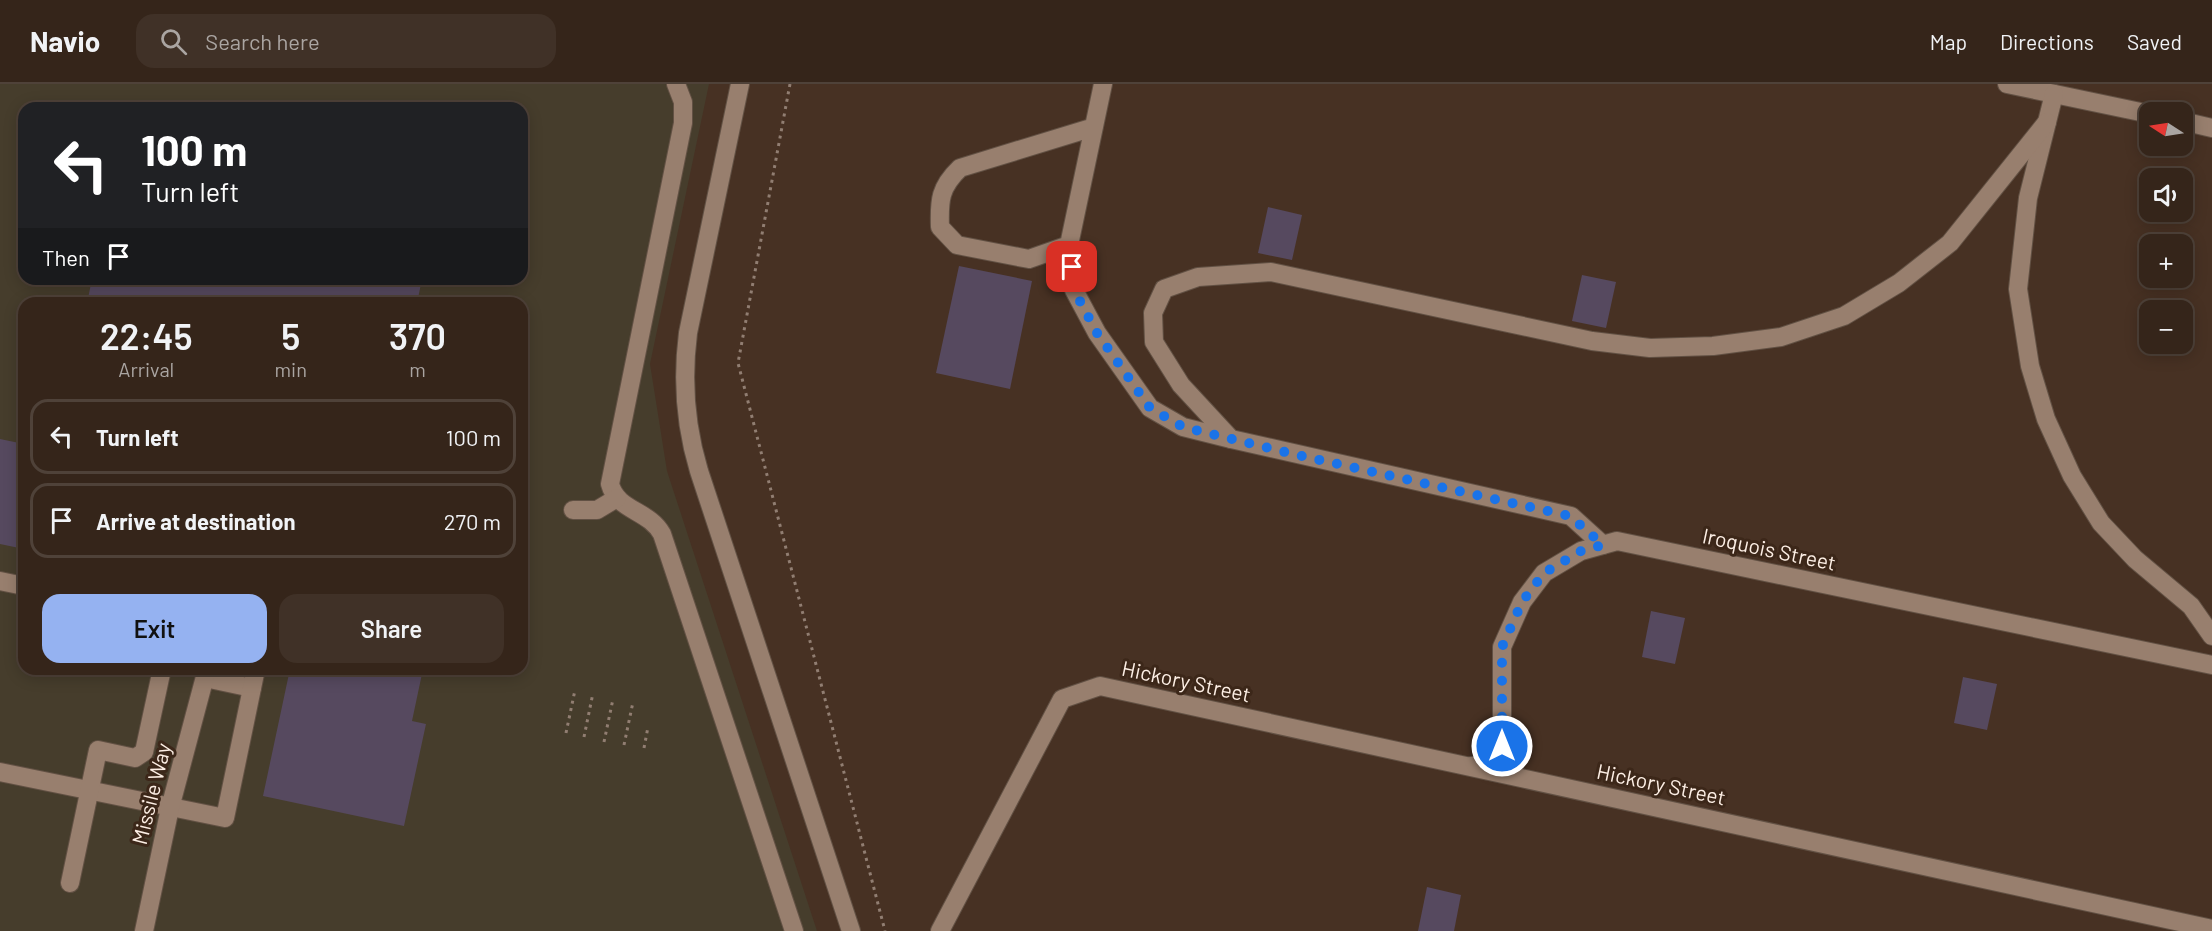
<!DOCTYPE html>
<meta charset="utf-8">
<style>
:root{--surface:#35251a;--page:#403127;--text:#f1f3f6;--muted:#aaa5a2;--line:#4f4239;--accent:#95b2f1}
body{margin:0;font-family:Barlow,sans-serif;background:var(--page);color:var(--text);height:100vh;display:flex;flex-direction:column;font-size:22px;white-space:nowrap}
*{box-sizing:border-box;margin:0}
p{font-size:20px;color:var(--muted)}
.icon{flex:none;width:33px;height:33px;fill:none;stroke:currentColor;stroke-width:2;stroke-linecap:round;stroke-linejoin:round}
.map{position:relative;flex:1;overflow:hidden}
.panel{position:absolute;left:18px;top:213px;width:510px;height:378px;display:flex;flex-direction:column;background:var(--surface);border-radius:18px;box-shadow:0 3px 15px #0003,0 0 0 2px var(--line)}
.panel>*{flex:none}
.banner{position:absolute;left:18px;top:18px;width:510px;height:183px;border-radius:18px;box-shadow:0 3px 15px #0003,0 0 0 2px var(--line);background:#202124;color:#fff;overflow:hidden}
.needle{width:39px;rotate:282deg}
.tools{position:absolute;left:2139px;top:18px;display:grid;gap:12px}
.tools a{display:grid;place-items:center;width:54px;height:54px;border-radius:12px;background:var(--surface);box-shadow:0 3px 15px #0003,0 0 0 2px var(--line);font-size:30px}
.pin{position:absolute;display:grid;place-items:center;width:51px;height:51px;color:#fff;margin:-26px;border-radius:12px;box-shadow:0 3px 9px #0006}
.me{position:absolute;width:66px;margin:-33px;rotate:0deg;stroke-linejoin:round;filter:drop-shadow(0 0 4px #0008)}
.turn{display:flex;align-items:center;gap:21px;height:126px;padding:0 24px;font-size:27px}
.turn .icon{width:78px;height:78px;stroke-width:2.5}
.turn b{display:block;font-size:42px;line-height:51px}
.then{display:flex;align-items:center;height:57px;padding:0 24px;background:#0003;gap:12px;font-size:22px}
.eta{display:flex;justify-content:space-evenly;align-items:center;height:102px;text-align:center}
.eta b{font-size:36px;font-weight:600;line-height:42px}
.button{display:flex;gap:12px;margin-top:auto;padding:12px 24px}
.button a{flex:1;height:69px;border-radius:18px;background:var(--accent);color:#111;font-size:24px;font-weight:600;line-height:69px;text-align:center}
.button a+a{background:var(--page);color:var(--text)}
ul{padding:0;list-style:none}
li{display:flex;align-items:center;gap:18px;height:75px;margin:0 12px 9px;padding:0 12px;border:3px solid var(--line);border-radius:18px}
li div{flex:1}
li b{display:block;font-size:22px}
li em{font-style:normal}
header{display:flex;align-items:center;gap:36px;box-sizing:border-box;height:84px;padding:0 30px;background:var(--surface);border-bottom:2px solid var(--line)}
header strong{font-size:28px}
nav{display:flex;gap:33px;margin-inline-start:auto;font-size:21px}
.search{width:420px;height:54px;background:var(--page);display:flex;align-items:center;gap:15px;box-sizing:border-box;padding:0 21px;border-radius:18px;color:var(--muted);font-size:22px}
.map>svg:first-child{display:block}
.commercial{fill:#463d2c;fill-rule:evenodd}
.building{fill:#56495f}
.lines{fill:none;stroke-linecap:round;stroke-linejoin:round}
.minor-casing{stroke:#625144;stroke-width:20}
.path{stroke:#917e72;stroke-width:3;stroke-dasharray:3 4.5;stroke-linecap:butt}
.minor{stroke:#987f6e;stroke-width:18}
.route{stroke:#1a73e8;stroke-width:10;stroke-dasharray:0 18}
.labels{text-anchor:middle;stroke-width:6;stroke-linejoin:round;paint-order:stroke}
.street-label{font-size:21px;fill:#fdefe5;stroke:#3c2719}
</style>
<header>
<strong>Navio</strong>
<div class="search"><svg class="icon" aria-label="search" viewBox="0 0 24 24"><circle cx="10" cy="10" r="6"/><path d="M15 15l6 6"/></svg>Search here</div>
<nav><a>Map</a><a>Directions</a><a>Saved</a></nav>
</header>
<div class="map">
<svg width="2212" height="847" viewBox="0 0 2212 847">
<rect width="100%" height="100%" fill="#473123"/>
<path class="commercial" d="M0 0H709L650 280 667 387 817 847H0ZM24 24H522V195H24ZM24 219H522V585H24Z"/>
<g class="building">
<polygon points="1268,123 1302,131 1292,176 1258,169"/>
<polygon points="959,182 1032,197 1010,305 936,289"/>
<polygon points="1582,191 1616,198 1606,244 1572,237"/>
<polygon points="92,195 422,195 417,219 87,219"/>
<polygon points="0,355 24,360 24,465 0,460"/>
<polygon points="1651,527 1685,534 1675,580 1642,573"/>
<polygon points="290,585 423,585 412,637 426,640 404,742 263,712"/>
<polygon points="1963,593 1997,600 1987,646 1954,639"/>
<polygon points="1427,803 1461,811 1454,847 1418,847"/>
</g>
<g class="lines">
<g class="minor-casing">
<g id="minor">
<path d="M676 0 683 18V39L610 400C617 427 649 426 662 450L794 847"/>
<path d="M740 0 688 249C682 296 685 341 699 387L851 847"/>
<polyline points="2007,0 2150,30"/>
<polyline points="2054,10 2028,114 2018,205 2030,282 2046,335 2072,392 2101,439 2135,475 2191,522 2212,552"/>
<polyline points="2182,37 2212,44"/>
<path d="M1094 43 960 84C940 103 939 116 940 143L957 161 1029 175 1069 161 1103 0"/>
<polyline points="1069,161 1074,206 1097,249 1150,324 1183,343 1231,355"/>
<polyline points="573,426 597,426 617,414"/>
<polyline points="1603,461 1571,432 1231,355 1181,301 1154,258 1153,229 1164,205 1198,193 1271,188 1592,257 1650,264 1713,262 1781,253 1844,232 1899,199 1950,159 2047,38"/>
<polyline points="0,497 24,502"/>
<polyline points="205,594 252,604"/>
<polyline points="1471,682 1488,679 1502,662 1502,563 1522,518 1544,489 1581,467 1617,457 2212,581"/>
<polyline points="0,688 225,734 256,585"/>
<polyline points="70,799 98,666 135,674 144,668 162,585"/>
<polyline points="144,847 170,724 207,585"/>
<polyline points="940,847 1062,615 1100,602 2212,845"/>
</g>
</g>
<g class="path">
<polyline points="790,0 738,279 885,847"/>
<polyline points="566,649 575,606"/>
<polyline points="584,653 593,609"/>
<polyline points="604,658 613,615"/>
<polyline points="624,661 633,618"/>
<polyline points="644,664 648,643"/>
</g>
<use href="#minor" class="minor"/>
</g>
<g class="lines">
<polyline class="route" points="1072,183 1074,206 1097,249 1150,324 1183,343 1293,370 1570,432 1603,461 1581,467 1544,489 1522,518 1502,563 1502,662"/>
</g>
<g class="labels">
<g class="street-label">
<text transform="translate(1769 466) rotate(12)" y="7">Iroquois Street</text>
<text transform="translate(1186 598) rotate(12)" y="7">Hickory Street</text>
<text transform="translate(1661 701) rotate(12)" y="7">Hickory Street</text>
<text transform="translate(152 710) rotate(-76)" y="7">Missile Way</text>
</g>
</g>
</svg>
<div class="tools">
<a><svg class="needle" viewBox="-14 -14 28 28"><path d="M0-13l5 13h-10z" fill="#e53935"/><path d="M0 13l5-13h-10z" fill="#aaa5a2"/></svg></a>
<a><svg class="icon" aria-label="sound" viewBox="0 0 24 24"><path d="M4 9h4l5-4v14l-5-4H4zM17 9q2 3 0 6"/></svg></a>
<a>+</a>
<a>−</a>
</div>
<div class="pin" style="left:1072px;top:183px;background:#d93025"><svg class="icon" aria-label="arrive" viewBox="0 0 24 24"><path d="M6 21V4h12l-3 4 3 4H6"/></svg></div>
<svg class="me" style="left:1502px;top:662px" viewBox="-20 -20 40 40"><circle r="17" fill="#1a73e8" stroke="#fff" stroke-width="3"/><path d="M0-11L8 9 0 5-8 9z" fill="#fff"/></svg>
<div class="banner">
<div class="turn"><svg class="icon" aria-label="left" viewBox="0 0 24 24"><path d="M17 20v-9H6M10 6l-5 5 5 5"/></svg><div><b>100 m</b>Turn left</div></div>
<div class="then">Then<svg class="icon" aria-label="arrive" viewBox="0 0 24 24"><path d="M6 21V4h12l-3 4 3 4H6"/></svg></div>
</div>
<section class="panel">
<div class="eta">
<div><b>22:45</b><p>Arrival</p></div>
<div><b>5</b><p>min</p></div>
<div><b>370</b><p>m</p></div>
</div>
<ul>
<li><svg class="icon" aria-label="left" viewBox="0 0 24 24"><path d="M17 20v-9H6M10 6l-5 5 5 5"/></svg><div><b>Turn left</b></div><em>100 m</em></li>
<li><svg class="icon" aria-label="arrive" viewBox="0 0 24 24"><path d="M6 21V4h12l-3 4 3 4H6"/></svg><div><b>Arrive at destination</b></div><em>270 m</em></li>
</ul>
<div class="button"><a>Exit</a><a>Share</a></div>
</section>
</div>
